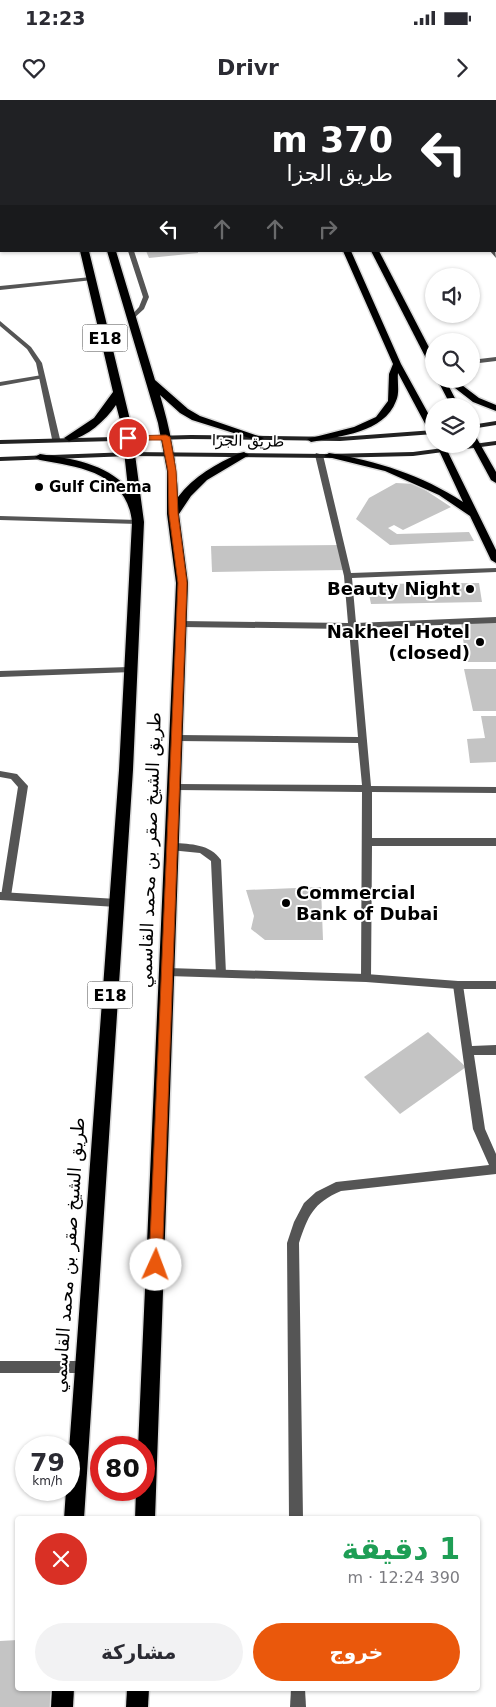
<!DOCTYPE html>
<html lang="ar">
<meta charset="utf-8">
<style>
:root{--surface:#fff;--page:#f2f2f3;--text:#2b2b33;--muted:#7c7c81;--accent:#ea580c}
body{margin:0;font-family:"DejaVu Sans",Cairo,sans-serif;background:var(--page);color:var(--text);direction:rtl;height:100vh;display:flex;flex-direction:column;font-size:19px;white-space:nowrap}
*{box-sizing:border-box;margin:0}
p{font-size:16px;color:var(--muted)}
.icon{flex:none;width:28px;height:28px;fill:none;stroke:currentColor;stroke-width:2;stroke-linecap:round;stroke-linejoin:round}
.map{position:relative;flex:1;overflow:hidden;direction:ltr}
.panel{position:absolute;left:15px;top:1416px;width:465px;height:175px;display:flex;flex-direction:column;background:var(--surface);border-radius:5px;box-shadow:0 1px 4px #0004;direction:rtl}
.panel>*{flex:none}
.banner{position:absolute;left:0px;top:0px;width:496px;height:152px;box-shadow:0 1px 4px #0004;direction:rtl;background:#202124;color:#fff;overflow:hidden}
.buttons{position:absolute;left:425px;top:168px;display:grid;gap:10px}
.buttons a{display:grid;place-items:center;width:55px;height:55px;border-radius:50%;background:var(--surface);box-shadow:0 1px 4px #0004;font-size:25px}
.speed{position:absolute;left:15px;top:1336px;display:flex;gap:10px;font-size:25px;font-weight:700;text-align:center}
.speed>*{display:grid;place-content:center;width:65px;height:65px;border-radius:50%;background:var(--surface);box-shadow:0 1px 4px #0004;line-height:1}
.speed small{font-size:12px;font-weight:400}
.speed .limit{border:8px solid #d22;background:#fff;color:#111}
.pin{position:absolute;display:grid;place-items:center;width:42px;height:42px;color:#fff;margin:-21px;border:2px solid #fff;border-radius:50%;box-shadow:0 1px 5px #0007}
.me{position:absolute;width:55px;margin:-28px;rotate:2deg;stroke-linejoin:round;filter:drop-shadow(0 0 4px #0008)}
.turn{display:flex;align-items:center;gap:18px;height:105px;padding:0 20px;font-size:22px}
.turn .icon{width:65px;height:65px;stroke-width:2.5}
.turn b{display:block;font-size:35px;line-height:42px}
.lanes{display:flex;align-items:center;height:48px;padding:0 20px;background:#0003;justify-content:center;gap:25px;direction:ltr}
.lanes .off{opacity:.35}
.round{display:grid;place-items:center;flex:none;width:52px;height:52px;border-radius:26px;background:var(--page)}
.summary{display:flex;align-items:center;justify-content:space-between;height:85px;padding:0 20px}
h1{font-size:30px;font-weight:800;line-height:38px;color:#1e9e55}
.primary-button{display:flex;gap:10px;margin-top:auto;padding:10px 20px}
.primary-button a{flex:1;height:58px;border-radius:30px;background:var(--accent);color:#fff;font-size:20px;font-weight:800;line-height:58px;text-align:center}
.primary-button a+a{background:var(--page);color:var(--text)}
.status{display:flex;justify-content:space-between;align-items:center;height:35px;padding:0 25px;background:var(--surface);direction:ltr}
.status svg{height:14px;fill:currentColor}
header{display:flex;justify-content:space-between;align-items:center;height:65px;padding:0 20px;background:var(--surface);font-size:22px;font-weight:800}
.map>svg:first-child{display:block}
.building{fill:#c4c4c4}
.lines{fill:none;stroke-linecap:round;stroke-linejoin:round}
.primary-casing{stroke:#dbdbdb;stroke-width:3}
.highway-casing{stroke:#dbdbdb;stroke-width:3}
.lane{fill:#555;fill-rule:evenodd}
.street{fill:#555;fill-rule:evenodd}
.secondary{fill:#222;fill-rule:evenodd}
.primary{fill:#000;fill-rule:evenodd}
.highway{fill:#000;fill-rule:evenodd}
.route{fill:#ea580c;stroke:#983908}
.poi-dot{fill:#000;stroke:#fff;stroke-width:2}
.labels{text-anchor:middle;stroke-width:4;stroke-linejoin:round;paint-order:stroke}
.far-street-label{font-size:15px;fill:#000;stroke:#fff}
.far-poi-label{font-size:15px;font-weight:bold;fill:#000;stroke:#fff;text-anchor:start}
.shield{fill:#fff;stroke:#4c4c4c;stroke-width:1}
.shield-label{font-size:16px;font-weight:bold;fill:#000}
.poi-label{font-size:18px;font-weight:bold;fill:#000;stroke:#fff;text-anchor:end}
.street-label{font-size:18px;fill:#000;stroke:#fff}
</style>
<div class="status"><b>12:23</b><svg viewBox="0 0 49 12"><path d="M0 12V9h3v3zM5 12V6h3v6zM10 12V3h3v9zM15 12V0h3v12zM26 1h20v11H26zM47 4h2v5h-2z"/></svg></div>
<header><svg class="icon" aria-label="forward" viewBox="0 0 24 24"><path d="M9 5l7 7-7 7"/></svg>Drivr<svg class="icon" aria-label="heart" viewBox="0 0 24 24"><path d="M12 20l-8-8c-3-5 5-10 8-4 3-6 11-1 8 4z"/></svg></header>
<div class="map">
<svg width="496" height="1607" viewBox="0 0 496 1607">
<rect width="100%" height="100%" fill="#fff"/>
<g class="building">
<polygon points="146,151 198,151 198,153 149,158"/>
<polygon points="396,383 416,384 451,407 403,430 394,425 388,428 397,434 469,432 474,441 390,445 356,419 369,398"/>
<polygon points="342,445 346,470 212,472 211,446"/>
<polygon points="479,483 482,502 371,504 367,484"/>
<polygon points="461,522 496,523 496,562 466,562"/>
<polygon points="464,569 496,569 496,611 473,611"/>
<polygon points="481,616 496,616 496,662 470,663 467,639 485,638"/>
<polygon points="321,787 323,840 265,840 251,829 254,816 246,790"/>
<polygon points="428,932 466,967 400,1014 364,977"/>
<polygon points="18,1540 18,1589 55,1589 54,1607 0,1607 0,1541"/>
</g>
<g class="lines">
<g class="primary-casing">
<g id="primary">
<rect x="267" y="0" width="6" height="1"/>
<rect x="293" y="0" width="6" height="1"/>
<path d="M343 151H351L401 264 434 324V336L430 333 398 273C397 282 400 292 396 301 384 333 340 336 311 342L307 339 354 327 376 317 388 301 389 274 393 264Z"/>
<polygon points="371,151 379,151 434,257 434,268 430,266"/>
<polygon points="437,279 454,279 479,298 496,305 496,311 473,302 446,281 459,306 451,306"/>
<polygon points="471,332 475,335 496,372 496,383 491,380 471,343"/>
<path d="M436 344H444L496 450V463L491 460 470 416 439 395 385 371 324 356 329 353C377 361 422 375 463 402Z"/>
</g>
</g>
<g class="highway-casing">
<g id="highway">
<polygon points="37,0 45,0 46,1 38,1"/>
<rect x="60" y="0" width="8" height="1"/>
<path d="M80 151H89L131 324 144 422 133 670 84 1419H64L66 1390H69V1350L119 670 132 422C127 373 80 367 40 360L35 357 40 354C73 359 104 363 128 388L121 324 116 305C105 321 88 336 69 341L64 338 94 318 113 292Z"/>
<path d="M107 151H116L155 280 188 309 200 316 264 338 259 341 192 320 180 313 160 295C170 329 177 362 178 397 194 376 216 364 240 353L244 352 249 355 207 380 191 396 179 414 188 483 155 1419H135L136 1390H144V1348H138L176 483 167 414V371L158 323Z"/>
<polygon points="52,1589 74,1589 73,1607 51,1607"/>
<polygon points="127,1589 149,1589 148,1607 126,1607"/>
</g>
</g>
<g class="lane">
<rect x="75" y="0" width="5" height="1"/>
<rect x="495" y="26" width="1" height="4"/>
<polygon points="496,62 496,66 495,67 495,63"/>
<rect x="495" y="132" width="1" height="4"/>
<polygon points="495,150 496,158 490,151 495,151"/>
<polygon points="128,151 134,151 149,197 144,209 132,220 129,218 139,207 143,197"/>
<polygon points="0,221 31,247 42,263 60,339 59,341 52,339 36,263 27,249 0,226"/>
<polygon points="316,353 323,355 351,473 496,468 496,472 352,478 356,523 496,517 496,523 357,528 371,686 496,687 496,693 372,692 372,738 496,738 496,746 372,746 371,878 370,881 362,881 361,878 362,692 176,690 171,687 176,684 362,685 358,643 177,641 173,638 177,635 358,637 349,529 181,527 177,524 181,521 348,523 344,476 315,355"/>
<polygon points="0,416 138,420 142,422 138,424 0,420"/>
<polygon points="129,567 133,570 132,572 0,577 0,571"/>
<polygon points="0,671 17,674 28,686 11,796 6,800 1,796 18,687 11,679 0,677"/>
<path d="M173 743C191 744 210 744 221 760L226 874 225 877H217L216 874 211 761 200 753 170 750 168 747 170 744Z"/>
<path d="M458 881 462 882 463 885 472 946 496 945V955H474L485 1029 496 1054V1074L341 1091C313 1103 308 1116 299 1143L303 1419H289L287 1143 294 1122 304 1103 316 1092 336 1082 489 1065 473 1029 453 885 454 882Z"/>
<polygon points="0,1261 84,1261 89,1262 90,1267 89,1272 84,1273 0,1273"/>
<polygon points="291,1589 305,1589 306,1607 290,1607"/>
</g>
<g class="street">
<polygon points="0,7 1,8 1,10 0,11"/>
<polygon points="91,177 94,179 93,180 0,190 0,186"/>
<polygon points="496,257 496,261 471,264 471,260"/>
<polygon points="42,275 44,276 44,278 0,286 0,282"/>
<polygon points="0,792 117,799 121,800 122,803 121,806 117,807 0,800"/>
<polygon points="168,868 366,874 458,881 496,881 496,889 458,889 366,882 168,876 164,875 163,872 164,869"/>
</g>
<g class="secondary">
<polygon points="496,321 496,325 471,329 471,325"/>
<polygon points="434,330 434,334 340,341 191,339 0,344 0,340 191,335 340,337"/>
<polygon points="496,341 496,345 413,356 329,358 130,356 0,361 0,357 130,352 329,354 413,352"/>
</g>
<use href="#primary" class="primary"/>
<use href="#highway" class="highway"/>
</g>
<polygon class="route" points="166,335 170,337 176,371 178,414 187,483 162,1165 160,1170 156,1172 151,1170 149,1165 178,483 169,414 168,371 162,340 128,340 124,338 128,336"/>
<g class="poi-dot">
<circle cx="39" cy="387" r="5"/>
<circle cx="470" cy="489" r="5"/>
<circle cx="480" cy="542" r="5"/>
<circle cx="286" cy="803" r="5"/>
</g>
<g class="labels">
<g class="far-street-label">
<text transform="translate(248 341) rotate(1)" y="5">طريق الجزا</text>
</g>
<g class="far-poi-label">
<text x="49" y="392">Gulf Cinema</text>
</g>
<g class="shield">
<rect x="82.5" y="224.5" width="45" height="27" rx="4"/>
<rect x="87.5" y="881.5" width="45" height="27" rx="4"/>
</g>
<g class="shield-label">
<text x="105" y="244">E18</text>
<text x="110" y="901">E18</text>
</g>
<g class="poi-label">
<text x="460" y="495">Beauty Night</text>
<text x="470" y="538">Nakheel Hotel<tspan x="470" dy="21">(closed)</tspan></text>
<text x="296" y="799" text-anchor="start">Commercial<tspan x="296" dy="21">Bank of Dubai</tspan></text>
</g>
<g class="street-label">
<text transform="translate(150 750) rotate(-88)" y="6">طريق الشيخ صقر بن محمد القاسمي</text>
<text transform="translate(69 1155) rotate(-86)" y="6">طريق الشيخ صقر بن محمد القاسمي</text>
</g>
</g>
</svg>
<div class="buttons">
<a><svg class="icon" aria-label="sound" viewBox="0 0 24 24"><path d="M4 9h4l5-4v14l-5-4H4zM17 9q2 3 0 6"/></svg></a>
<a><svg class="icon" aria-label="search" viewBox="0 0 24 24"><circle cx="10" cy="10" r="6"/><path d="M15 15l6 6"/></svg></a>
<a><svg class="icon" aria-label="layers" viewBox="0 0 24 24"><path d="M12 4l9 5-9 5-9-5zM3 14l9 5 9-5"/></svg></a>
</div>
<div class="speed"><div>79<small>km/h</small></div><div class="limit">80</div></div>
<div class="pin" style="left:128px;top:338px;background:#d93025"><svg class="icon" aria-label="arrive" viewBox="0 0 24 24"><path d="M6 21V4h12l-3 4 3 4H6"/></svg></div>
<svg class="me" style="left:156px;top:1165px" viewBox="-20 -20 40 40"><circle r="19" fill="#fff"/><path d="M0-13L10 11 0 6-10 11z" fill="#ea580c"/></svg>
<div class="banner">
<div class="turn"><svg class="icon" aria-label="left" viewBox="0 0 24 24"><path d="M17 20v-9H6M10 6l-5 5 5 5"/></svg><div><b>370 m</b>طريق الجزا</div></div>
<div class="lanes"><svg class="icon" aria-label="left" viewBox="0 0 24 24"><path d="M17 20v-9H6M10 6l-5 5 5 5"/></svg><svg class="icon off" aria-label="ahead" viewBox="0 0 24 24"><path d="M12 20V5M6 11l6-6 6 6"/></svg><svg class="icon off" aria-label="ahead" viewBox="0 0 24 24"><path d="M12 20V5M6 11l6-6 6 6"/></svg><svg class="icon off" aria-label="right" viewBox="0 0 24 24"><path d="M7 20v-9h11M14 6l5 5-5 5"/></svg></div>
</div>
<section class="panel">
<div class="summary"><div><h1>1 دقيقة</h1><p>390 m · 12:24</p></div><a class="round" style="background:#d93025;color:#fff"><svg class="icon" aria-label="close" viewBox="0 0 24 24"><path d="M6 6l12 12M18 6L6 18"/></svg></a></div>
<div class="primary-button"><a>خروج</a><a>مشاركة</a></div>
</section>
</div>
